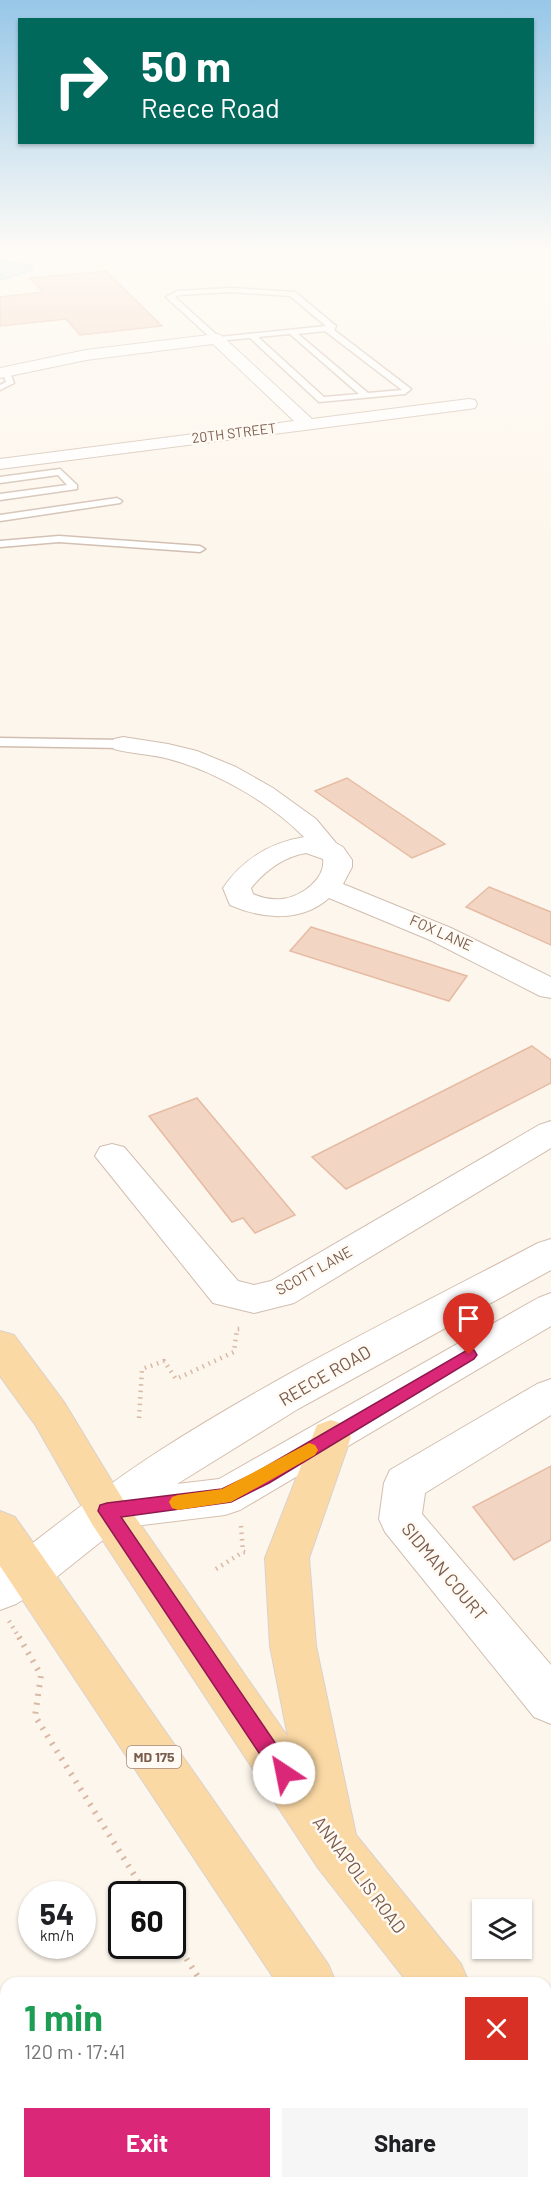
<!DOCTYPE html>
<meta charset="utf-8">
<style>
:root{--surface:#fff;--page:#f6f6f6;--text:#202124;--muted:#757577;--accent:#db2777}
body{margin:0;font-family:Barlow,sans-serif;background:var(--page);color:var(--text);height:100vh;display:flex;flex-direction:column;font-size:22px;white-space:nowrap}
*{box-sizing:border-box;margin:0}
p{font-size:20px;color:var(--muted)}
.icon{flex:none;width:33px;height:33px;fill:none;stroke:currentColor;stroke-width:2;stroke-linecap:round;stroke-linejoin:round}
.map{position:relative;flex:1;overflow:hidden}
.panel{position:absolute;left:0px;top:1977px;width:552px;height:212px;display:flex;flex-direction:column;background:var(--surface);border-radius:18px 18px 0 0;box-shadow:0 2px 4px #0004}
.panel>*{flex:none}
.top-card{position:absolute;left:18px;top:18px;width:516px;height:126px;border-radius:0px;box-shadow:0 2px 4px #0004;background:#00695c;color:#fff;overflow:hidden}
.buttons{position:absolute;left:472px;top:1899px;display:grid;gap:12px}
.buttons a{display:grid;place-items:center;width:60px;height:60px;border-radius:0px;background:var(--surface);box-shadow:0 2px 4px #0004;font-size:30px}
.speed{position:absolute;left:18px;top:1881px;display:flex;gap:12px;font-size:30px;font-weight:700;text-align:center}
.speed>*{display:grid;place-content:center;width:78px;height:78px;border-radius:50%;background:var(--surface);box-shadow:0 2px 4px #0004;line-height:1}
.speed small{font-size:15px;font-weight:400}
.speed .limit{border:3px solid #111;border-radius:9px;background:#fff;color:#111}
.pin{position:absolute;display:grid;place-items:center;width:51px;height:51px;color:#fff;margin:-62px -26px;border-radius:50% 50% 50% 0;rotate:-45deg;box-shadow:0 0 6px #0007}
.pin .icon{rotate:45deg}
.me{position:absolute;width:66px;margin:-33px;rotate:326deg;stroke-linejoin:round;filter:drop-shadow(0 0 4px #0008)}
.turn{display:flex;align-items:center;gap:21px;height:126px;padding:0 24px;font-size:27px}
.turn .icon{width:78px;height:78px;stroke-width:2.5}
.turn b{display:block;font-size:42px;line-height:51px}
.round{display:grid;place-items:center;flex:none;width:63px;height:63px;border-radius:0px;background:var(--page)}
.headline{display:flex;align-items:center;justify-content:space-between;height:102px;padding:0 24px}
h1{font-size:36px;font-weight:700;line-height:45px;color:#1e9e55}
.action{display:flex;gap:12px;margin-top:auto;padding:12px 24px}
.action a{flex:1;height:69px;border-radius:0px;background:var(--accent);color:#fff;font-size:24px;font-weight:700;line-height:69px;text-align:center}
.action a+a{background:var(--page);color:var(--text)}
.map>svg:first-child{display:block}
.water{fill:#bfe3e8;stroke:#a5d3da;stroke-width:1.5}
.building{fill:#f3d5c3;stroke:#e6bba3;stroke-width:1.5}
.lines{fill:none;stroke-linecap:round;stroke-linejoin:round}
.service-casing{stroke:#d1beb0;stroke-width:3}
.minor-casing{stroke:#d1beb0;stroke-width:2}
.tertiary-casing{stroke:#d1beb0;stroke-width:2}
.secondary-casing{stroke:#d6c0b0;stroke-width:2}
.primary-casing{stroke:#dad1cd;stroke-width:2}
.path-far1{stroke:#d9b8a5;stroke-width:4.5;stroke-dasharray:1.5 5;stroke-linecap:butt}
.path{stroke:#d9b8a5;stroke-width:6;stroke-dasharray:2 7;stroke-linecap:butt}
.service{fill:#fff;fill-rule:evenodd}
.minor{fill:#fff;fill-rule:evenodd}
.tertiary{fill:#fff;fill-rule:evenodd}
.secondary{fill:#fff;fill-rule:evenodd}
.primary{fill:#fbd9a5;fill-rule:evenodd}
.route{fill:#db2777;stroke:#8e194d;stroke-width:1.5}
.slow{fill:#f59e0b}
.labels{text-anchor:middle;stroke-width:5;stroke-linejoin:round;paint-order:stroke}
.far-street-label{font-size:14px;fill:#7a5c4d;stroke:#fffaf3}
.shield{fill:#fffaf3;stroke:#a28b7f;stroke-width:1.5}
.shield-label{font-size:14px;font-weight:bold;fill:#7a5c4d}
.street-label{font-size:15px;fill:#7a5c4d;stroke:#fffaf3}
.near-street-label{font-size:18px;fill:#7a5c4d;stroke:#fffaf3}
</style>
<div class="map">
<svg width="551" height="2188" viewBox="0 0 551 2188">
<rect width="100%" height="100%" fill="#fdf6ec"/>
<polygon class="water" points="0,262 32,265 33,270 0,280"/>
<g class="building">
<polygon points="106,271 162,326 80,335 66,319 0,326 0,297 43,292 30,278"/>
<polygon points="347,778 445,844 412,858 315,791"/>
<polygon points="489,887 551,912 551,945 466,907"/>
<polygon points="311,927 467,976 449,1001 290,951"/>
<polygon points="532,1046 551,1060 551,1083 346,1189 312,1157"/>
<polygon points="197,1098 295,1215 255,1233 243,1218 232,1222 149,1116"/>
<polygon points="551,1466 551,1540 514,1560 473,1507"/>
</g>
<g class="lines">
<g class="service-casing">
<g id="service">
<path d="M230 288 295 292 336 326 334 330 411 389 405 394 319 402 250 338 214 341 166 297 177 291ZM230 292 290 296 326 326 219 337 175 297 179 295ZM325 331 402 390 368 393 298 334ZM290 334 359 394 324 397 258 337Z"/>
<polygon points="6,370 10,372 14,383 0,390 0,385 6,382 2,372"/>
<polygon points="60,469 77,485 77,489 0,500 0,494 67,485 58,475 0,483 0,477"/>
<polygon points="117,498 122,501 120,503 0,521 0,515"/>
<polygon points="59,536 200,546 205,549 200,552 59,542 0,547 0,541"/>
<polygon points="0,738 123,740 129,744 123,748 0,746"/>
</g>
</g>
<g class="minor-casing">
<g id="minor">
<polygon points="217,334 222,336 312,419 469,399 475,400 477,404 475,408 469,409 0,469 0,459 294,421 213,344 86,360 0,378 0,368 86,350"/>
<path d="M123 737 168 744 197 751 236 767 273 788 316 819 336 843 343 847 352 860V867L343 884 451 928 551 977V998L540 996 430 940 329 898C301 923 262 919 230 905L223 888C243 859 269 843 304 837 271 803 215 771 169 759 151 754 132 754 114 749L111 744 114 739ZM306 853 323 859C326 879 301 897 282 899 271 900 262 898 253 894L251 888C265 871 283 857 306 853Z"/>
<polygon points="551,1121 551,1148 294,1303 254,1313 213,1303 95,1156 100,1147 112,1144 124,1147 238,1281 254,1285 271,1281 539,1125"/>
<polygon points="551,1379 551,1415 425,1493 422,1514 551,1665 551,1724 534,1717 385,1532 379,1519 384,1483 390,1470 537,1384"/>
</g>
</g>
<g class="tertiary-casing">
<polygon id="tertiary" points="28,1553 44,1559 50,1573 44,1587 16,1604 0,1610 0,1566"/>
</g>
<g class="secondary-casing">
<path id="secondary" d="M551 1239V1270L298 1409 177 1484 219 1479 538 1298 551 1293V1326L240 1510 225 1515 118 1528 44 1587 28 1593 12 1587 6 1573 12 1559C60 1522 108 1484 159 1451 280 1373 411 1310 538 1243Z"/>
</g>
<g class="primary-casing">
<g id="primary">
<polygon points="0,1331 14,1335 64,1402 122,1498 288,1737 270,1646 265,1558 317,1425 331,1420 345,1425 351,1437 309,1558 316,1646 356,1835 461,1964 469,1983 408,1983 318,1868 92,1524 36,1426 0,1376"/>
<polygon points="0,1511 15,1517 328,1964 336,1983 277,1983 0,1566"/>
<polygon points="546,2085 551,2087 551,2147 546,2145"/>
<polygon points="418,2182 477,2182 479,2188 420,2188"/>
</g>
</g>
<g class="path-far1">
<polyline points="139,1418 142,1369 164,1361 176,1379 234,1352 237,1329 244,1329"/>
<polyline points="241,1526 243,1552"/>
<polyline points="216,1569 243,1552 250,1553"/>
<polyline points="9,1621 20,1639"/>
</g>
<g class="path">
<polyline points="19,1637 41,1675 35,1716 146,1894"/>
<polyline points="172,1936 202,1983"/>
<polyline points="326,2182 330,2188"/>
</g>
<use href="#service" class="service"/>
<use href="#minor" class="minor"/>
<use href="#tertiary" class="tertiary"/>
<use href="#secondary" class="secondary"/>
<use href="#primary" class="primary"/>
</g>
<linearGradient id="sky" x2="0" y2="1"><stop stop-color="#97c7e8"/><stop offset="0.45" stop-color="#fefbf6"/><stop offset="1" stop-color="#fefbf6" stop-opacity="0"/></linearGradient>
<rect width="551" height="554" fill="url(#sky)"/>
<polygon class="route" points="469,1349 474,1350 477,1355 474,1359 269,1483 231,1502 121,1517 291,1766 294,1773 291,1780 284,1783 277,1780 98,1511 100,1505 107,1503 222,1489 257,1472"/>
<polygon class="slow" points="309,1443 315,1445 318,1450 315,1455 231,1502 178,1510 172,1508 169,1502 172,1497 178,1495 222,1489"/>
<g class="labels">
<g class="far-street-label">
<text transform="translate(234 433) rotate(-7)" y="5">20TH STREET</text>
</g>
<rect class="shield" x="127" y="1746" width="54" height="22" rx="4.5"/>
<g class="shield-label">
<text x="154" y="1762">MD 175</text>
</g>
<g class="street-label">
<text transform="translate(441 933) rotate(24)" y="5">FOX LANE</text>
<text transform="translate(314 1271) rotate(-29)" y="5">SCOTT LANE</text>
</g>
<g class="near-street-label">
<text transform="translate(325 1376) rotate(-30)" y="6">REECE ROAD</text>
<text transform="translate(444 1572) rotate(50)" y="6">SIDMAN COURT</text>
<text transform="translate(359 1875) rotate(53)" y="6">ANNAPOLIS ROAD</text>
</g>
</g>
</svg>
<div class="buttons">
<a><svg class="icon" aria-label="layers" viewBox="0 0 24 24"><path d="M12 4l9 5-9 5-9-5zM3 14l9 5 9-5"/></svg></a>
</div>
<div class="speed"><div>54<small>km/h</small></div><div class="limit">60</div></div>
<div class="pin" style="left:469px;top:1355px;background:#d93025"><svg class="icon" aria-label="arrive" viewBox="0 0 24 24"><path d="M6 21V4h12l-3 4 3 4H6"/></svg></div>
<svg class="me" style="left:284px;top:1773px" viewBox="-20 -20 40 40"><circle r="19" fill="#fff"/><path d="M0-13L10 11 0 6-10 11z" fill="#db2777"/></svg>
<div class="top-card">
<div class="turn"><svg class="icon" aria-label="right" viewBox="0 0 24 24"><path d="M7 20v-9h11M14 6l5 5-5 5"/></svg><div><b>50 m</b>Reece Road</div></div>
</div>
<section class="panel">
<div class="headline"><div><h1>1 min</h1><p>120 m · 17:41</p></div><a class="round" style="background:#d93025;color:#fff"><svg class="icon" aria-label="close" viewBox="0 0 24 24"><path d="M6 6l12 12M18 6L6 18"/></svg></a></div>
<div class="action"><a>Exit</a><a>Share</a></div>
</section>
</div>
